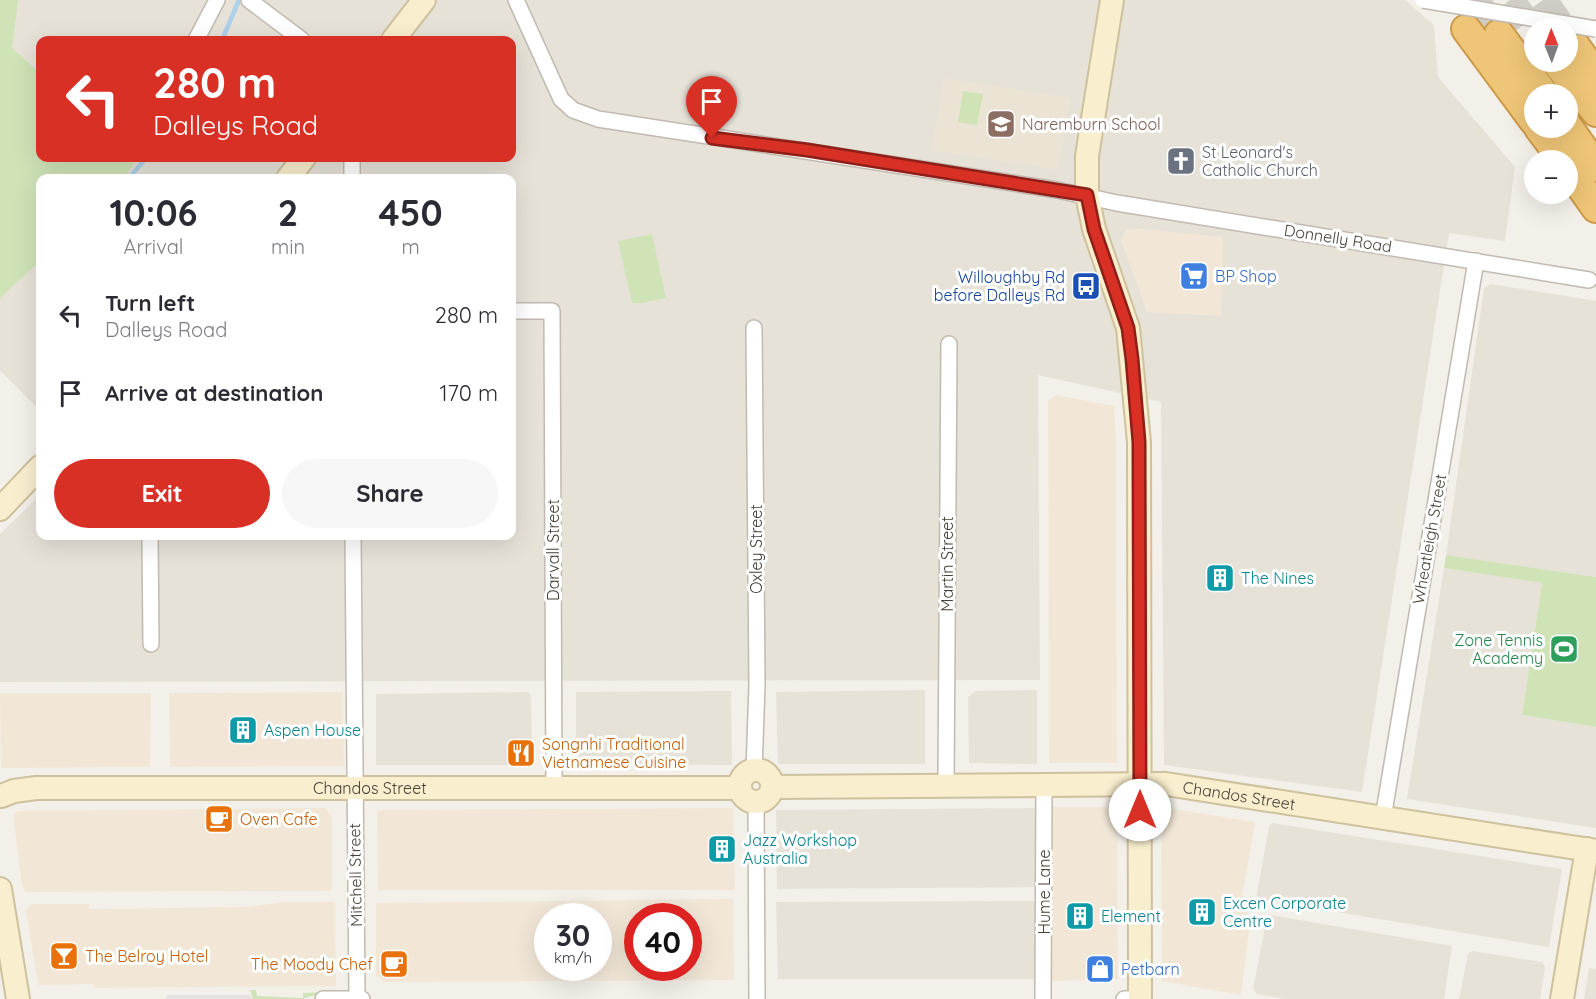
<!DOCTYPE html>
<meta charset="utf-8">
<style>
:root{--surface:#fff;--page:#f7f7f7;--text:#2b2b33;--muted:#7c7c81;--accent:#d93025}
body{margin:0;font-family:Quicksand,sans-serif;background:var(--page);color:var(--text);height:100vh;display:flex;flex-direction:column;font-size:22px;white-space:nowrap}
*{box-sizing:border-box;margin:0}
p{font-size:20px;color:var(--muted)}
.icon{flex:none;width:33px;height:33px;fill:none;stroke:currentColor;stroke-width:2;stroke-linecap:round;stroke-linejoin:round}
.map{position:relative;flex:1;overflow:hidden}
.sheet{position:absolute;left:36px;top:174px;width:480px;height:366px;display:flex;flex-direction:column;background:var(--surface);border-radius:12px;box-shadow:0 6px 24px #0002}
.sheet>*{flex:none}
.hud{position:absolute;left:36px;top:36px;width:480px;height:126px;border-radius:12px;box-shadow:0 6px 24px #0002;background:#d93025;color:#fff;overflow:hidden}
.needle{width:39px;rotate:359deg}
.tools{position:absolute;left:1524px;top:18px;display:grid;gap:12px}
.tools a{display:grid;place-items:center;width:54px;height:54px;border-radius:50%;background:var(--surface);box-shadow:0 6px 24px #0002;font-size:30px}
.speed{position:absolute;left:534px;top:903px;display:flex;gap:12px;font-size:30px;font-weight:700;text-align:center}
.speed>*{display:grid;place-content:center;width:78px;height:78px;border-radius:50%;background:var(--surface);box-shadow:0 6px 24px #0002;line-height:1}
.speed small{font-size:15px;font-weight:400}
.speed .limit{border:9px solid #d22;background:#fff;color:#111}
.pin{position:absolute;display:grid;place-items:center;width:51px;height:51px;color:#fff;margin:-62px -26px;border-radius:50% 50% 50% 0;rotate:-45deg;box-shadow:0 0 6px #0007}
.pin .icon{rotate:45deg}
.me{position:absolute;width:66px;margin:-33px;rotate:0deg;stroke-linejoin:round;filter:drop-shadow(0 0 4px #0008)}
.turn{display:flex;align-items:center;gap:21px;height:126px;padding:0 18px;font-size:27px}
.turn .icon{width:78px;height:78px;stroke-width:2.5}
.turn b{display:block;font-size:42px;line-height:51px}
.eta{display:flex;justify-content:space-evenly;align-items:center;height:102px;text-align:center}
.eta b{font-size:36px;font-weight:700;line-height:42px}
.cta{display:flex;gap:12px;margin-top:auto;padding:12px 18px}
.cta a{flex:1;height:69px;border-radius:36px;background:var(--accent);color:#fff;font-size:24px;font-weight:700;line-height:69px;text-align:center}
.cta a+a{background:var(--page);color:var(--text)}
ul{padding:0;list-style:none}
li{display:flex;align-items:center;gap:18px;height:78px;padding:0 18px}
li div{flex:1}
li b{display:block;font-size:22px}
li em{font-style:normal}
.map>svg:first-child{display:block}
.residential{fill:#e6e2d8;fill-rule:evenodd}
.commercial{fill:#f2e7d7;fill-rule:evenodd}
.education{fill:#ebe4d5}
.green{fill:#cfe3b7}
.parking{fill:#e5e3e1}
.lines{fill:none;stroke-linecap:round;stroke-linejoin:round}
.stream{stroke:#acd1e9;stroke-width:4.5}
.highway-tunnel{stroke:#d0cdc6;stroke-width:28;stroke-dasharray:28 14;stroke-linecap:butt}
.street-casing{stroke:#c1bab0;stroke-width:18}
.secondary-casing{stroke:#cec19e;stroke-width:26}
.highway-casing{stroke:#cd9b49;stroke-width:32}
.street{stroke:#fff;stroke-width:15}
.secondary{stroke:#f9eecd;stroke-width:22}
.highway{stroke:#efc678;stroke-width:28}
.street-bridge-casing{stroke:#c1bab0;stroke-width:18;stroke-linecap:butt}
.street-bridge{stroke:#fff;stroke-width:15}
.route-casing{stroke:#8d1f18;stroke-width:15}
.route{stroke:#d93025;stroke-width:10}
.labels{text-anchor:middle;stroke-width:6;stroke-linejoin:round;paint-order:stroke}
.education-label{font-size:16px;fill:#785e54;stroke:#fff;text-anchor:start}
.worship-label{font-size:16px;fill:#5b616d;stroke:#fff;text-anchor:start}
.street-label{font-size:16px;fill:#464138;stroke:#fff}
.shop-label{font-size:16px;fill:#366cbe;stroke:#fff;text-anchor:start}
.transit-label{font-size:16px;fill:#164399;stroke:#fff;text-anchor:end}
.culture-label{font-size:16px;fill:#0d838f;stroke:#fff;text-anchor:start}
.leisure-label{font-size:16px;fill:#27864d;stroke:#fff;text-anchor:end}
.food-label{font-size:16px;fill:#c56008;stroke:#fff;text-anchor:start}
</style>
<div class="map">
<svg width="1596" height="999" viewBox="0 0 1596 999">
<rect width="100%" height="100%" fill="#f3f0e9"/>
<g class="residential">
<path d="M0 0H1405L1434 25 1438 77 1515 167 1505 241 1449 233 1362 792 1164 765 1161 402 1038 375 1040 680 0 682V534L40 495V536H512V178H40V411L0 370ZM40 40H512V158H40Z"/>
<polygon points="1491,284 1596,301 1596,577 1446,555 1484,288"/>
<polygon points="1444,568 1542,583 1522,715 1596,727 1596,828 1407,799"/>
<polygon points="925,690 925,764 778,764 776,692"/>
<polygon points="1037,690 1037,764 969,763 968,697 976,691"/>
<polygon points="731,691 732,765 576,764 576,692"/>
<polygon points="529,692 531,696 532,760 529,765 376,765 376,694"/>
<polygon points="1038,808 1038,887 777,889 776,810"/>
<polygon points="1272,823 1562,869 1549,947 1258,899 1257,894 1269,826"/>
<polygon points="1037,901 1037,979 778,979 776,902"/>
<polygon points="1270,915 1452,946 1444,999 1285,999 1257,994 1253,989 1267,917"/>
<polygon points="1472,951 1542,962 1545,967 1540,999 1459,999 1468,954"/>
<polygon points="1589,968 1596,969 1596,999 1584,999"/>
</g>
<g class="commercial">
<polygon points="1131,228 1223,237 1221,316 1147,312 1121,240 1127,230"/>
<polygon points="1056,395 1114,406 1116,438 1117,763 1049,763 1048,401"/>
<polygon points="343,692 344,766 170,767 169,693"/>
<polygon points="0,693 151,693 150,767 1,768"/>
<polygon points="1049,807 1117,807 1118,979 1050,981"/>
<polygon points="1161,807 1255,822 1240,909 1247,910 1250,923 1241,995 1162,981"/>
<polygon points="326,808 332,818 332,889 330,891 26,892 22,887 13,815 18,811"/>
<polygon points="733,808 735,890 378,890 377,810"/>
<path d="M733 899 734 980 385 982 376 975V903ZM548 916H598V968H548ZM638 916H688V968H638Z"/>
<polygon points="284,902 335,902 336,986 94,988 93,984 38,985 26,910 31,904 89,904 89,909 246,907"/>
</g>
<polygon class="education" points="944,78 1071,98 1058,170 932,150"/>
<g class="green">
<polygon points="0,0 18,0 12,48 40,73 40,158 127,158 134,164 124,178 40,178 40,261 0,298"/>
<polygon points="963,91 983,94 977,125 958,122"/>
<polygon points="652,234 666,298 641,303 632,303 618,241"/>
<polygon points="1446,555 1596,577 1596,727 1522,715 1542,583 1444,568"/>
<polygon points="250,990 256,990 257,996 303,998 303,993 331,992 331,995 315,995 302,999 253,999"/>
</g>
<polygon class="parking" points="167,995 250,995 253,999 165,999"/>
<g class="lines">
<g class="stream">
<polyline points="222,40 239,0"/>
<polyline points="129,178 146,158"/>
</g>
<g class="highway-tunnel">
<polyline points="1475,0 1499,34"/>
<polyline points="1510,0 1534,32"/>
<polyline points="1543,0 1563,28"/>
</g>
<g class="street-casing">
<g id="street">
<polyline points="249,0 302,40"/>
<polyline points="516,0 561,99 573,110 598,119 1057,190 1117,203 1589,280"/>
<polyline points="196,40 217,0"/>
<polyline points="352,158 352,178"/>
<polyline points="512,311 552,311 554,789"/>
<polyline points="150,536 151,644"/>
<polyline points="353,536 357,999"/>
<polyline points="754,770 757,685 754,328"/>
<polyline points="946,784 949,344"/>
<polyline points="756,802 757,999"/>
<polyline points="1383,818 1476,261"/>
<polyline points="323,999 362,999"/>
<polyline points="1043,999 1044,785"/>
<polyline points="1124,999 1128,999"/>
</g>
</g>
<g class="secondary-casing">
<g id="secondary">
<polyline points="1112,0 1087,156 1087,195 1094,229 1128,328 1139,442 1140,999"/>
<polyline points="393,40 424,0"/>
<polyline points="288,178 304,158"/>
<polyline points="0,509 40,467"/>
<circle cx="756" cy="786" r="16"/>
<path id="s1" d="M772 787 1166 784 1596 851"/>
<path id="s2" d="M1 796 14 791 36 788H740"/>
<polyline points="0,889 18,999"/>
<polyline points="1562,999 1587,849"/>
</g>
</g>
<g class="highway-casing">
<g id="highway">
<polyline points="1466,29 1534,121"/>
<polyline points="1499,34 1544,94"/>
<polyline points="1576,47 1596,75"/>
<polyline points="1556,62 1596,112"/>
<polyline points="1568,127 1596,167"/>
<polyline points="1539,128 1563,160"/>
<polyline points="1568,168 1596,208"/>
</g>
</g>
<use href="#street" class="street"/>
<use href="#secondary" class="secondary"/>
<use href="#highway" class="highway"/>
<g class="street-bridge-casing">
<polyline id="street-bridge" points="1423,0 1596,29"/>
</g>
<use href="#street-bridge" class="street-bridge"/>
</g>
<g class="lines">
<g class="route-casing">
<polyline id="route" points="712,138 807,150 1087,195 1094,229 1128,328 1132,359 1139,442 1140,810"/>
</g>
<use href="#route" class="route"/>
</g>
<defs>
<g id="school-square" transform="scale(1.5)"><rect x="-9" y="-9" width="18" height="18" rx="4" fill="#8d6e63" stroke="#fff"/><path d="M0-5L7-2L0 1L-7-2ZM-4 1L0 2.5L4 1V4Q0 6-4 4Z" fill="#fff"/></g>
<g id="church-square" transform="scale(1.5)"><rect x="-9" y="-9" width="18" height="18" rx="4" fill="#6b7280" stroke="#fff"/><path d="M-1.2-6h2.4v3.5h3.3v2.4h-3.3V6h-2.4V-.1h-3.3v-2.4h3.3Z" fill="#fff"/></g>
<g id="supermarket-square" transform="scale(1.5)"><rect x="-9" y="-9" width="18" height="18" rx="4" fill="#3f7fe0" stroke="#fff"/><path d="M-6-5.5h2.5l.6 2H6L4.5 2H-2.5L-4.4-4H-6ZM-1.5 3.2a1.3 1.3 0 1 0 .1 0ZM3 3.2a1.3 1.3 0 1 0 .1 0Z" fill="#fff"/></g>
<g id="bus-square" transform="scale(1.5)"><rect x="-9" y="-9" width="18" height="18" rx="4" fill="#1a4fb4" stroke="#fff"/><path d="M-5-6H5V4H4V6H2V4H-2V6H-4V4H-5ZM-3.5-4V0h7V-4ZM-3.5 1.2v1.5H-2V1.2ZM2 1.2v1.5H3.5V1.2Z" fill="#fff"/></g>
<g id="building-square" transform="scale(1.5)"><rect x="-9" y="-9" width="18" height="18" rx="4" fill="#0f9aa8" stroke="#fff"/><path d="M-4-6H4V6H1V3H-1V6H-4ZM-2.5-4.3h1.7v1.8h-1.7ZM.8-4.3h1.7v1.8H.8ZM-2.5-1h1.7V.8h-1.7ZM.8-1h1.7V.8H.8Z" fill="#fff"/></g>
<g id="stadium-square" transform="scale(1.5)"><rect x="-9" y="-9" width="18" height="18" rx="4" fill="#2e9e5b" stroke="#fff"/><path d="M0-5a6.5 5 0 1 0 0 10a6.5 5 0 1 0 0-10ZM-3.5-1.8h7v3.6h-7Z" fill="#fff"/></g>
<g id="restaurant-square" transform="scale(1.5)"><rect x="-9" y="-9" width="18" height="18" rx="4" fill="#e8710a" stroke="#fff"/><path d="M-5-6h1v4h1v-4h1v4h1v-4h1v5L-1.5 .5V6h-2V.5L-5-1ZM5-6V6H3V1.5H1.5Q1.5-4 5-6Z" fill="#fff"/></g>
<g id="cafe-square" transform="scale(1.5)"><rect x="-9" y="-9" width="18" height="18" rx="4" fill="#e8710a" stroke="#fff"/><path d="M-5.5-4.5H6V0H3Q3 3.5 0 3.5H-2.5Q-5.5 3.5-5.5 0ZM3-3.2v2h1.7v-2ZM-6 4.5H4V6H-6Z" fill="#fff"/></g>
<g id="bar-square" transform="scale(1.5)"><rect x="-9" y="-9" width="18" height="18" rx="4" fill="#e8710a" stroke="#fff"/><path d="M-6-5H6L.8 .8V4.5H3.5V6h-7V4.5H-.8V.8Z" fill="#fff"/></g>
<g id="shop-square" transform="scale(1.5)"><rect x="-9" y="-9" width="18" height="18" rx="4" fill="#3f7fe0" stroke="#fff"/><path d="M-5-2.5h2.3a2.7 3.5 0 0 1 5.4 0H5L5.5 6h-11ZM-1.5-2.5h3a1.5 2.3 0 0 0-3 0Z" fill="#fff"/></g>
</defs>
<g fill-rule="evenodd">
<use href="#school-square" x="1001" y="124"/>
<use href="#church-square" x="1181" y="161"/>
<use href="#supermarket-square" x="1194" y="276"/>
<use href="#bus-square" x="1086" y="286"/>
<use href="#building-square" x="1220" y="578"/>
<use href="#stadium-square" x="1564" y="649"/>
<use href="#building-square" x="243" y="730"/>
<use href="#restaurant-square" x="521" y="753"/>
<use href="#cafe-square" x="219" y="819"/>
<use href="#building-square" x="722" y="849"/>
<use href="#building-square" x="1202" y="912"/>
<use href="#building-square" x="1080" y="916"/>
<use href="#bar-square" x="64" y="956"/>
<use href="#cafe-square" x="394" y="964"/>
<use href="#shop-square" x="1100" y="969"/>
</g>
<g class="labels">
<g class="education-label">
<text x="1022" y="130">Naremburn School</text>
</g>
<g class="worship-label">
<text x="1202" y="158">St Leonard's<tspan x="1202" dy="18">Catholic Church</tspan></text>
</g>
<g class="street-label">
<text transform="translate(1338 238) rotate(9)" y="6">Donnelly Road</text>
<text transform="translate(1429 539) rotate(-80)" y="6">Wheatleigh Street</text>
<text transform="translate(756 549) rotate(-90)" y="6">Oxley Street</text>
<text transform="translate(553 550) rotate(-90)" y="6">Darvall Street</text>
<text transform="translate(947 564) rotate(-90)" y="6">Martin Street</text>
<text dy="6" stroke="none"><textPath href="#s2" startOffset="370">Chandos Street</textPath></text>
<text dy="6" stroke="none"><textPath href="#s1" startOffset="468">Chandos Street</textPath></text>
<text transform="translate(355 875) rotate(-91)" y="6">Mitchell Street</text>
<text transform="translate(1044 892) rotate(-90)" y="6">Hume Lane</text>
</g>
<g class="shop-label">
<text x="1215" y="282">BP Shop</text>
<text x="1121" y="975">Petbarn</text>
</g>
<g class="transit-label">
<text x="1065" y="283">Willoughby Rd<tspan x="1065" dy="18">before Dalleys Rd</tspan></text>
</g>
<g class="culture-label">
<text x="1241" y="584">The Nines</text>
<text x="264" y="736">Aspen House</text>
<text x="743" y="846">Jazz Workshop<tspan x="743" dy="18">Australia</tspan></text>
<text x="1223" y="909">Excen Corporate<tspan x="1223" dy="18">Centre</tspan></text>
<text x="1101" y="922">Element</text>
</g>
<g class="leisure-label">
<text x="1543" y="646">Zone Tennis<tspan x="1543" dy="18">Academy</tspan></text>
</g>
<g class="food-label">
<text x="542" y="750">Songnhi Traditional<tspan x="542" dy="18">Vietnamese Cuisine</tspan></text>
<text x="240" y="825">Oven Cafe</text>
<text x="85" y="962">The Belroy Hotel</text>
<text x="373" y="970" text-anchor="end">The Moody Chef</text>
</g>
</g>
</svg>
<div class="tools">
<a><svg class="needle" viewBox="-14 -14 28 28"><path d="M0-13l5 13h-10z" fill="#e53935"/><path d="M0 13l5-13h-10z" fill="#7c7c81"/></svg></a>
<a>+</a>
<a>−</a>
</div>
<div class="speed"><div>30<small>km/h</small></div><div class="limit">40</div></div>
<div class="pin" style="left:712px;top:138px;background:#d93025"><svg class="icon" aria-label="arrive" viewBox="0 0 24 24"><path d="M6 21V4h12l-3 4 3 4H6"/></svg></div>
<svg class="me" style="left:1140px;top:810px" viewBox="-20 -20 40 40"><circle r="19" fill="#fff"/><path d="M0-13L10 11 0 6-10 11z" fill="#d93025"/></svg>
<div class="hud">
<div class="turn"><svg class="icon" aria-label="left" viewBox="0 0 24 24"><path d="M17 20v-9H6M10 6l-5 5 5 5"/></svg><div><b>280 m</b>Dalleys Road</div></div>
</div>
<section class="sheet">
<div class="eta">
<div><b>10:06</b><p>Arrival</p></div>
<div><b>2</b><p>min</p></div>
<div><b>450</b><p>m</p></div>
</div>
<ul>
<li><svg class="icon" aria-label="left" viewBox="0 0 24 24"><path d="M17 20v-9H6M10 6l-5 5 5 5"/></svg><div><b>Turn left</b><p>Dalleys Road</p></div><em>280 m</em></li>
<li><svg class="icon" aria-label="arrive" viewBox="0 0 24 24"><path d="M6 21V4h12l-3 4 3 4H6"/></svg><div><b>Arrive at destination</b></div><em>170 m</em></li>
</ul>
<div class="cta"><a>Exit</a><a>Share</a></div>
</section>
</div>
